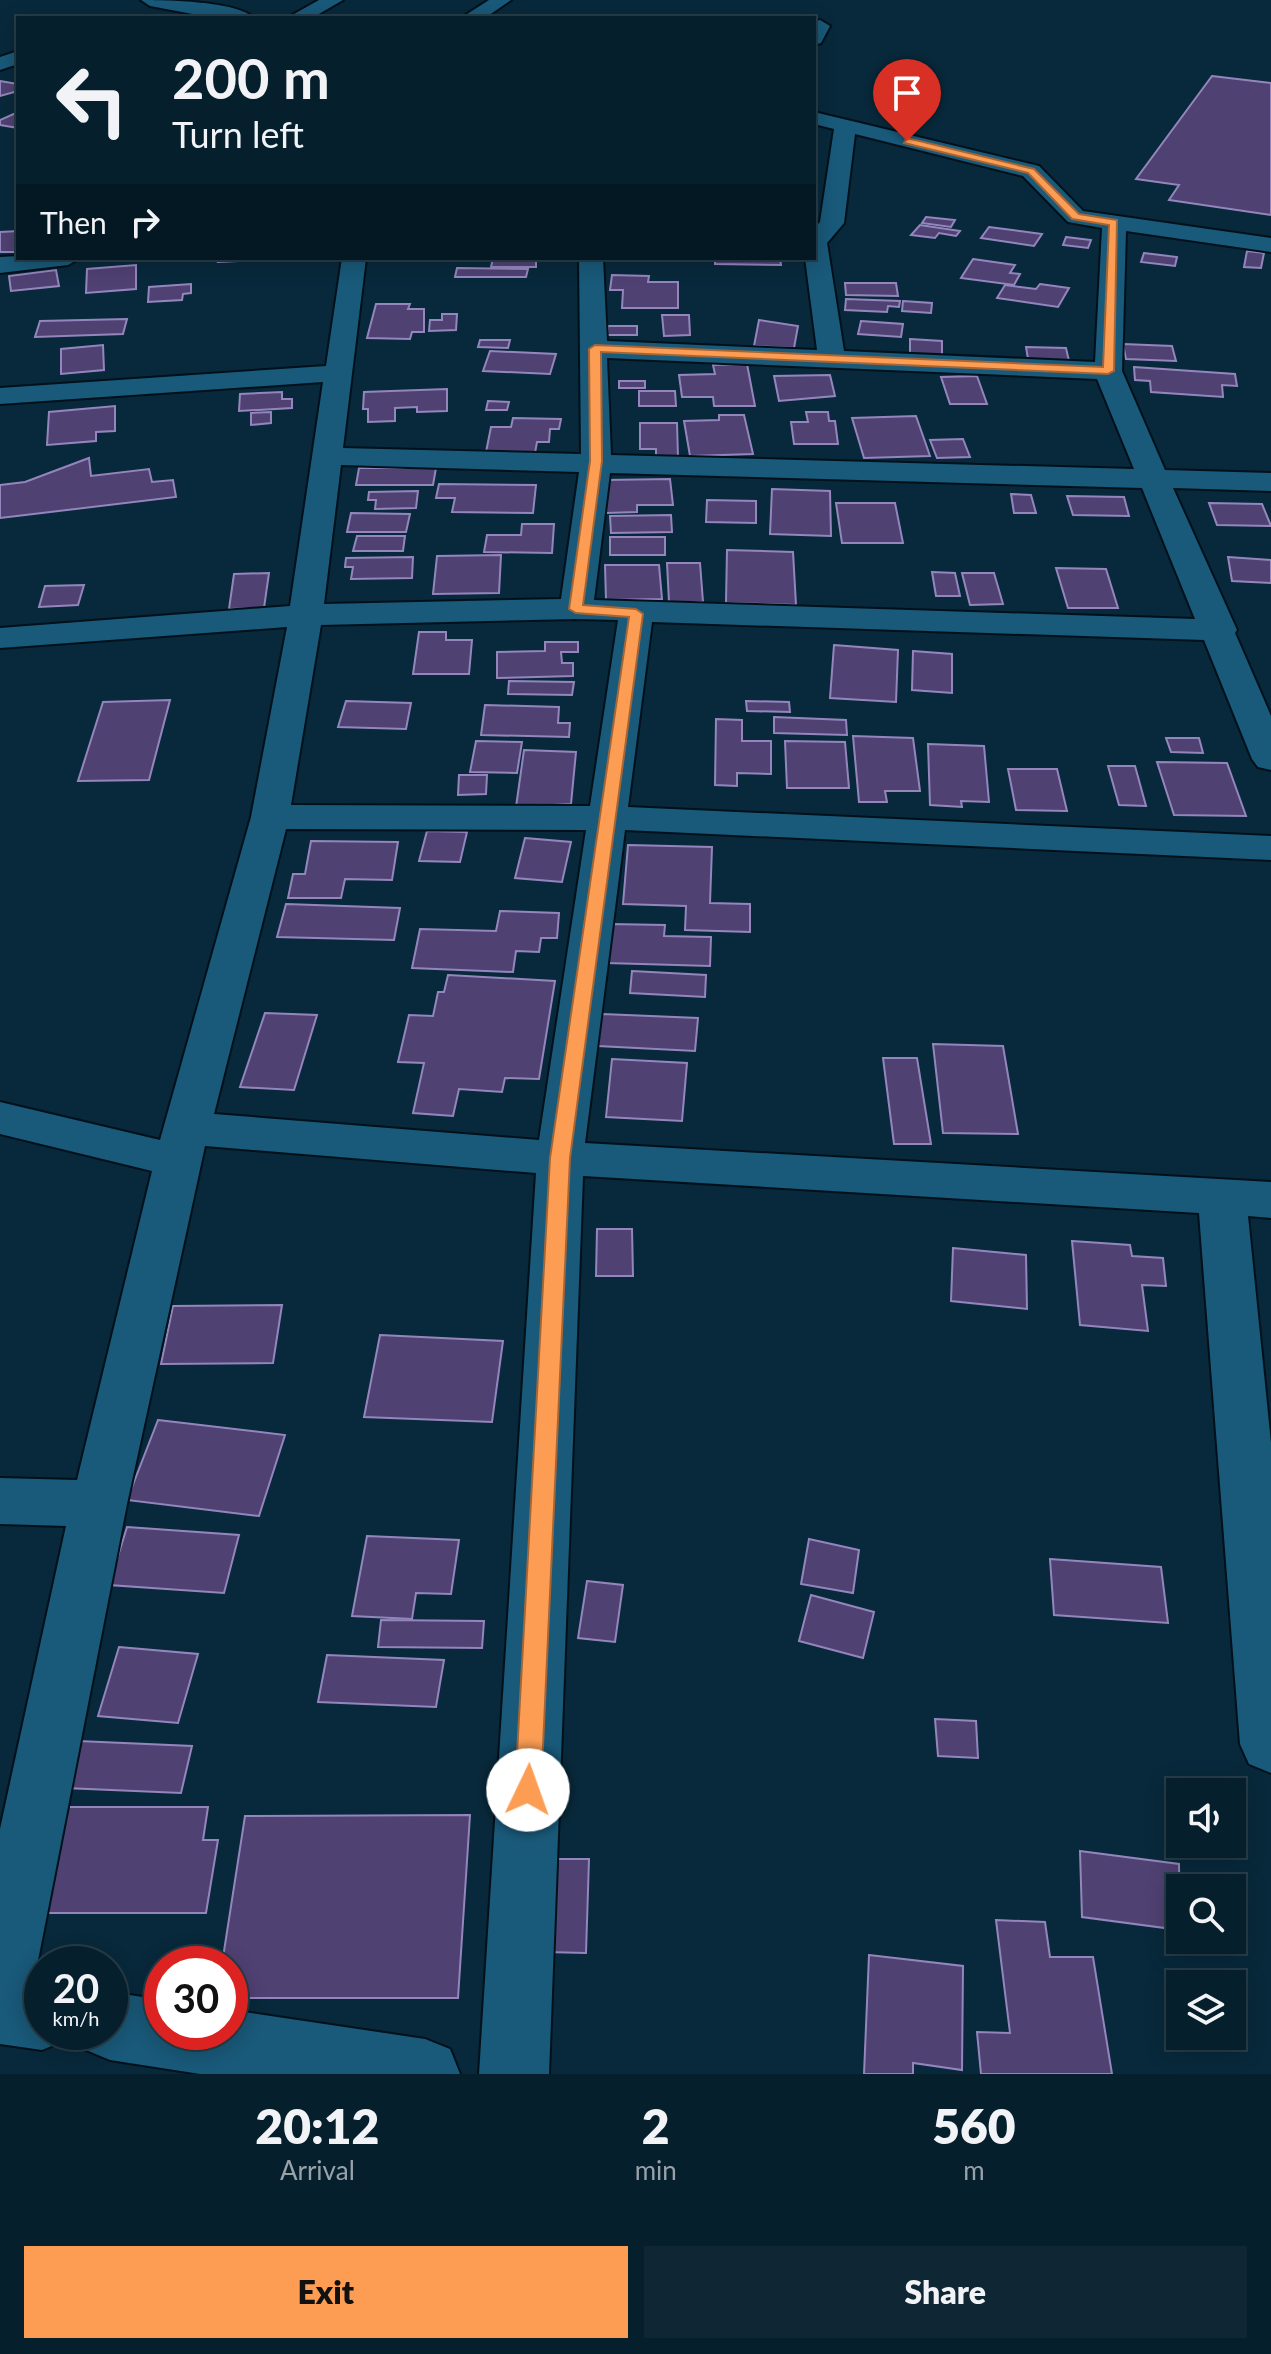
<!DOCTYPE html>
<style>
:root{--surface:#061f2c;--page:#0f2734;--text:#f1f3f6;--muted:#98a2a9;--line:#273d48;--accent:#fd9d54}
body{margin:0;font-family:Lato,sans-serif;background:var(--page);color:var(--text);height:100vh;display:flex;flex-direction:column;font-size:30px;white-space:nowrap}
*{box-sizing:border-box;margin:0}
p{font-size:26px;color:var(--muted)}
.icon{flex:none;width:44px;height:44px;fill:none;stroke:currentColor;stroke-width:2;stroke-linecap:round;stroke-linejoin:round}
.map{position:relative;height:2074px;overflow:hidden}
.panel{display:flex;flex-direction:column;background:var(--surface);flex:1}
.panel>*{flex:none}
.hud{position:absolute;left:16px;top:16px;width:800px;height:244px;border-radius:0px;box-shadow:0 4px 20px #0003,0 0 0 2px var(--line);background:#061f2c;color:var(--text);overflow:hidden}
.fabs{position:absolute;left:1166px;top:1778px;display:grid;gap:16px}
.fabs a{display:grid;place-items:center;width:80px;height:80px;border-radius:0px;background:var(--surface);box-shadow:0 4px 20px #0003,0 0 0 2px var(--line);font-size:40px}
.speed{position:absolute;left:24px;top:1946px;display:flex;gap:16px;font-size:40px;font-weight:700;text-align:center}
.speed>*{display:grid;place-content:center;width:104px;height:104px;border-radius:50%;background:var(--surface);box-shadow:0 4px 20px #0003,0 0 0 2px var(--line);line-height:1}
.speed small{font-size:20px;font-weight:400}
.speed .limit{border:12px solid #d22;background:#fff;color:#111}
.pin{position:absolute;display:grid;place-items:center;width:68px;height:68px;color:#fff;margin:-82px -34px;border-radius:50% 50% 50% 0;rotate:-45deg;box-shadow:0 0 8px #0007}
.pin .icon{rotate:45deg}
.me{position:absolute;width:88px;margin:-44px;rotate:3deg;stroke-linejoin:round;filter:drop-shadow(0 0 6px #0008)}
.turn{display:flex;align-items:center;gap:28px;height:168px;padding:0 24px;font-size:36px}
.turn .icon{width:104px;height:104px;stroke-width:2.5}
.turn b{display:block;font-size:56px;line-height:68px}
.then{display:flex;align-items:center;height:76px;padding:0 24px;background:#0003;gap:16px;font-size:30px}
.eta{display:flex;justify-content:space-evenly;align-items:center;height:136px;text-align:center}
.eta b{font-size:48px;font-weight:800;line-height:56px}
.primary-button{display:flex;gap:16px;margin-top:auto;padding:16px 24px}
.primary-button a{flex:1;height:92px;border-radius:0px;background:var(--accent);color:#111;font-size:32px;font-weight:800;line-height:92px;text-align:center}
.primary-button a+a{background:var(--page);color:var(--text)}
.map>svg:first-child{display:block}
.building{fill:#4f4172;stroke:#9486bd;stroke-width:2}
.lines{fill:none;stroke-linecap:round;stroke-linejoin:round}
.street-casing{stroke:#01111b;stroke-width:4}
.street{fill:#195979;fill-rule:evenodd}
.route{fill:#fd9d54;stroke:#a46637;stroke-width:2}
</style>
<div class="map">
<svg width="1271" height="2074" viewBox="0 0 1271 2074">
<rect width="100%" height="100%" fill="#08293b"/>
<g class="building">
<polygon points="1212,76 1271,83 1271,215 1169,200 1179,185 1136,179"/>
<polygon points="0,81 18,84 18,91 0,96"/>
<polygon points="18,112 18,128 0,125 0,120"/>
<polygon points="926,217 955,220 951,227 922,223"/>
<polygon points="920,225 960,231 956,236 939,233 935,238 911,235"/>
<polygon points="989,227 1042,234 1034,246 981,238"/>
<polygon points="18,231 18,252 0,252 0,232"/>
<polygon points="1066,237 1091,240 1088,248 1063,245"/>
<polygon points="1247,251 1264,253 1261,268 1244,267"/>
<polygon points="1144,253 1177,257 1175,266 1141,262"/>
<polygon points="219,258 305,258 218,262"/>
<polygon points="493,258 542,258 536,261 536,267 491,267"/>
<polygon points="715,258 780,258 781,265 715,264"/>
<polygon points="973,259 1015,265 1010,273 1020,274 1014,285 961,278"/>
<polygon points="136,265 136,289 86,293 87,269"/>
<polygon points="457,268 528,269 526,277 455,277"/>
<polygon points="56,270 59,286 11,291 9,276"/>
<polygon points="612,275 649,276 648,282 678,282 678,308 622,308 623,290 610,290"/>
<polygon points="845,283 896,283 898,296 846,295"/>
<polygon points="191,284 191,293 183,294 182,300 148,302 149,287"/>
<polygon points="1040,284 1069,288 1058,307 997,298 1005,285 1036,289"/>
<polygon points="846,299 900,301 899,307 888,306 887,312 845,310"/>
<polygon points="903,301 932,303 931,313 902,311"/>
<polygon points="376,304 410,304 408,309 424,309 424,332 412,332 410,339 367,338"/>
<polygon points="442,314 457,314 456,330 429,331 430,320 442,320"/>
<polygon points="662,315 689,315 690,335 664,336"/>
<polygon points="127,319 123,334 35,337 40,321"/>
<polygon points="759,320 798,326 794,348 754,346"/>
<polygon points="861,321 903,324 901,337 858,334"/>
<polygon points="608,326 637,326 637,335 607,335"/>
<polygon points="910,339 942,341 942,356 910,354"/>
<polygon points="480,340 510,340 508,348 478,347"/>
<polygon points="1123,344 1172,346 1176,361 1126,359"/>
<polygon points="103,345 104,370 61,374 61,349"/>
<polygon points="1026,347 1066,348 1069,361 1028,359"/>
<polygon points="490,351 556,354 550,374 483,371"/>
<polygon points="747,364 755,406 714,406 713,397 682,397 679,375 715,374 713,365"/>
<polygon points="1134,367 1235,374 1237,386 1222,385 1223,397 1151,392 1150,381 1135,380"/>
<polygon points="830,375 835,396 779,401 774,376"/>
<polygon points="977,376 987,404 950,404 941,377"/>
<rect x="619" y="381" width="26" height="7"/>
<polygon points="447,389 447,411 417,412 417,407 395,408 395,421 368,422 368,409 363,409 364,392"/>
<polygon points="639,391 675,391 676,406 639,406"/>
<polygon points="282,392 282,399 292,399 292,408 239,411 240,394"/>
<polygon points="488,401 509,402 507,410 486,410"/>
<polygon points="115,406 115,431 96,432 96,441 47,445 49,412"/>
<polygon points="271,412 271,423 251,425 251,413"/>
<polygon points="806,412 828,412 829,421 835,421 838,444 794,444 791,422 808,422"/>
<polygon points="719,415 744,415 753,454 690,456 684,421 719,420"/>
<polygon points="916,416 930,456 864,458 852,418"/>
<polygon points="513,418 561,419 559,429 550,429 549,442 537,442 535,453 486,452 491,427 511,427"/>
<polygon points="640,423 677,423 678,457 656,457 656,449 640,449"/>
<polygon points="963,439 970,457 937,458 930,440"/>
<polygon points="89,458 91,476 149,469 152,482 173,480 176,497 0,518 0,485 25,482"/>
<polygon points="359,468 436,468 433,485 356,485"/>
<polygon points="670,479 673,505 637,505 637,512 606,513 605,480"/>
<polygon points="439,484 536,485 533,513 452,512 455,498 436,498"/>
<polygon points="772,489 830,491 831,536 770,534"/>
<polygon points="418,491 416,508 375,509 376,500 368,500 369,492"/>
<polygon points="1011,494 1031,495 1036,513 1014,513"/>
<polygon points="1067,496 1124,497 1129,516 1073,515"/>
<polygon points="707,500 756,501 756,523 706,522"/>
<polygon points="836,503 895,503 903,543 842,543"/>
<polygon points="1209,503 1262,504 1271,526 1217,525"/>
<polygon points="351,513 410,514 406,532 347,532"/>
<polygon points="671,515 672,532 611,533 610,516"/>
<polygon points="522,524 554,524 552,553 484,552 487,535 521,535"/>
<polygon points="357,536 405,536 403,551 353,551"/>
<rect x="610" y="537" width="55" height="18"/>
<polygon points="727,550 793,552 796,605 726,603"/>
<polygon points="501,555 499,593 433,594 437,556"/>
<polygon points="413,557 412,578 351,579 353,567 345,567 346,558"/>
<polygon points="1228,557 1271,560 1271,583 1232,581"/>
<polygon points="667,563 700,563 703,602 669,602"/>
<polygon points="605,565 659,565 662,599 606,600"/>
<polygon points="1056,568 1106,569 1118,608 1068,608"/>
<polygon points="932,572 955,573 960,596 936,596"/>
<polygon points="269,573 264,608 229,609 234,574"/>
<polygon points="962,573 994,573 1003,604 970,605"/>
<polygon points="84,585 78,605 39,607 45,586"/>
<polygon points="419,632 446,632 446,640 472,640 469,674 413,674"/>
<polygon points="545,642 578,642 578,652 561,652 562,663 573,663 573,676 497,678 497,652 545,651"/>
<polygon points="834,645 898,650 896,702 830,698"/>
<polygon points="913,651 952,654 952,693 912,690"/>
<polygon points="509,681 574,682 572,695 508,694"/>
<polygon points="170,700 149,780 78,781 103,702"/>
<polygon points="346,701 411,703 406,729 338,727"/>
<polygon points="746,701 789,702 790,712 747,711"/>
<polygon points="485,705 559,707 558,723 570,723 569,737 481,735"/>
<polygon points="774,717 846,720 847,735 774,733"/>
<polygon points="716,719 742,720 742,741 771,741 771,774 737,773 737,786 715,785"/>
<polygon points="853,736 913,738 920,791 885,791 887,802 859,802"/>
<polygon points="1166,738 1199,738 1203,753 1171,752"/>
<polygon points="476,741 522,742 517,773 470,772"/>
<polygon points="785,741 845,742 849,788 787,788"/>
<polygon points="928,744 984,746 989,802 961,801 962,807 930,805"/>
<polygon points="524,750 576,752 571,804 516,807"/>
<polygon points="1157,762 1227,763 1246,816 1174,815"/>
<polygon points="1108,766 1135,766 1146,806 1119,805"/>
<polygon points="1008,769 1057,769 1067,811 1016,810"/>
<polygon points="459,775 487,775 486,794 458,795"/>
<polygon points="427,831 467,832 460,862 419,861"/>
<polygon points="525,838 571,842 562,882 515,878"/>
<polygon points="311,841 398,842 392,880 345,879 341,898 288,898 293,874 305,874"/>
<polygon points="628,845 712,847 710,903 750,904 750,932 685,930 686,906 623,904"/>
<polygon points="286,904 400,908 394,940 277,937"/>
<polygon points="500,911 559,913 557,938 541,938 539,952 516,951 513,972 412,968 420,929 496,931"/>
<polygon points="610,924 665,925 664,936 711,937 710,966 607,963"/>
<polygon points="632,971 706,975 705,997 630,993"/>
<polygon points="448,975 555,981 539,1079 505,1078 502,1092 459,1089 453,1116 413,1113 424,1063 398,1062 409,1015 433,1016 438,992 444,992"/>
<polygon points="265,1013 317,1015 294,1090 240,1087"/>
<polygon points="602,1014 698,1018 695,1051 598,1046"/>
<polygon points="933,1044 1003,1046 1018,1134 943,1133"/>
<polygon points="883,1058 917,1058 931,1144 894,1144"/>
<polygon points="612,1059 687,1063 682,1121 606,1117"/>
<polygon points="597,1229 632,1229 633,1276 596,1276"/>
<polygon points="1072,1241 1130,1245 1132,1256 1163,1258 1166,1286 1142,1285 1148,1331 1080,1325"/>
<polygon points="953,1248 1026,1255 1027,1309 951,1301"/>
<polygon points="282,1305 273,1363 161,1364 173,1306"/>
<polygon points="380,1335 503,1341 492,1422 364,1417"/>
<polygon points="158,1420 285,1435 259,1516 127,1500"/>
<polygon points="127,1527 239,1535 224,1593 109,1585"/>
<polygon points="367,1536 459,1540 451,1594 416,1593 412,1619 352,1616"/>
<polygon points="809,1539 859,1550 853,1593 801,1584"/>
<polygon points="1050,1559 1161,1567 1168,1623 1054,1615"/>
<polygon points="587,1581 623,1585 615,1642 578,1638"/>
<polygon points="811,1595 874,1612 863,1658 799,1641"/>
<polygon points="381,1620 484,1621 482,1648 378,1647"/>
<polygon points="119,1647 198,1654 178,1723 98,1716"/>
<polygon points="327,1655 444,1660 436,1707 318,1702"/>
<polygon points="935,1719 976,1721 978,1758 938,1756"/>
<polygon points="78,1741 192,1746 181,1793 65,1788"/>
<polygon points="55,1807 208,1807 203,1840 218,1840 206,1913 30,1913"/>
<polygon points="470,1815 458,1998 230,1998 230,1964 222,1964 245,1816"/>
<polygon points="1080,1851 1179,1864 1180,1930 1082,1917"/>
<polygon points="550,1859 589,1859 586,1953 546,1952"/>
<polygon points="996,1920 1045,1922 1050,1957 1093,1957 1112,2074 981,2074 977,2032 1010,2033"/>
<polygon points="869,1955 963,1966 962,2070 913,2063 913,2074 864,2074"/>
</g>
<g class="lines">
<g class="street-casing">
<g id="street">
<path d="M141 0C165 0 237 1 254 18H214L150 6Z"/>
<polygon points="319,0 343,0 312,18 287,18"/>
<polygon points="489,0 511,0 485,18 461,18"/>
<polygon points="820,20 830,26 821,43 814,45 814,22"/>
<polygon points="18,51 18,64 0,70 0,57"/>
<path d="M814 112 1039 166 1083 211 1271 238V252L1126 231 1122 371 1165 470 1271 473V491L1173 488 1237 630 1235 633 1271 716V770L1258 767 1252 759 1204 640 652 622 628 807 1271 836V860L625 830 585 1143 1271 1182V1218L1248 1216 1271 1443V1773L1249 1764 1240 1744 1199 1213 583 1176 549 2074H479L536 1173 205 1146 127 1504 34 1981 42 1982V2032H69L66 2040 42 2050 0 2044V1829L66 1526 0 1524V1478L77 1480 152 1171 0 1134V1102L160 1140 251 817 287 627 0 648V628L290 606 323 382 0 404V388L326 366 342 258H366L343 448 581 454 579 258H603L607 341 817 350 805 258H814V228L820 222 834 129 814 124ZM855 134 1023 176 1068 222 1102 228 1095 362 844 351 827 243 844 223ZM607 358 1097 379 1134 469 611 455ZM341 465 579 472 561 599 324 604ZM610 473 1142 488 1195 619 594 600ZM576 619 618 620 590 806 291 805 321 625ZM286 829 586 830 539 1140 214 1114Z"/>
<polygon points="18,256 18,258 80,258 68,265 0,273 0,257"/>
<polygon points="110,1992 162,2000 162,2032 230,2032 230,2010 425,2039 450,2049 460,2074 200,2074 110,2060 86,2050 78,2032 110,2032"/>
</g>
</g>
<use href="#street" class="street"/>
</g>
<polygon class="route" points="907,138 1034,169 1079,214 1117,220 1114,371 1108,374 601,352 602,461 583,605 636,609 643,614 570,1158 541,1790 537,1798 528,1802 519,1798 515,1790 550,1158 629,617 576,613 569,609 590,461 589,349 595,345 1103,367 1109,225 1072,219 1028,173 904,143"/>
</svg>
<div class="fabs">
<a><svg class="icon" aria-label="sound" viewBox="0 0 24 24"><path d="M4 9h4l5-4v14l-5-4H4zM17 9q2 3 0 6"/></svg></a>
<a><svg class="icon" aria-label="search" viewBox="0 0 24 24"><circle cx="10" cy="10" r="6"/><path d="M15 15l6 6"/></svg></a>
<a><svg class="icon" aria-label="layers" viewBox="0 0 24 24"><path d="M12 4l9 5-9 5-9-5zM3 14l9 5 9-5"/></svg></a>
</div>
<div class="speed"><div>20<small>km/h</small></div><div class="limit">30</div></div>
<div class="pin" style="left:907px;top:141px;background:#d93025"><svg class="icon" aria-label="arrive" viewBox="0 0 24 24"><path d="M6 21V4h12l-3 4 3 4H6"/></svg></div>
<svg class="me" style="left:528px;top:1790px" viewBox="-20 -20 40 40"><circle r="19" fill="#fff"/><path d="M0-13L10 11 0 6-10 11z" fill="#fd9d54"/></svg>
<div class="hud">
<div class="turn"><svg class="icon" aria-label="left" viewBox="0 0 24 24"><path d="M17 20v-9H6M10 6l-5 5 5 5"/></svg><div><b>200 m</b>Turn left</div></div>
<div class="then">Then<svg class="icon" aria-label="right" viewBox="0 0 24 24"><path d="M7 20v-9h11M14 6l5 5-5 5"/></svg></div>
</div>
</div>
<section class="panel">
<div class="eta">
<div><b>20:12</b><p>Arrival</p></div>
<div><b>2</b><p>min</p></div>
<div><b>560</b><p>m</p></div>
</div>
<div class="primary-button"><a>Exit</a><a>Share</a></div>
</section>
